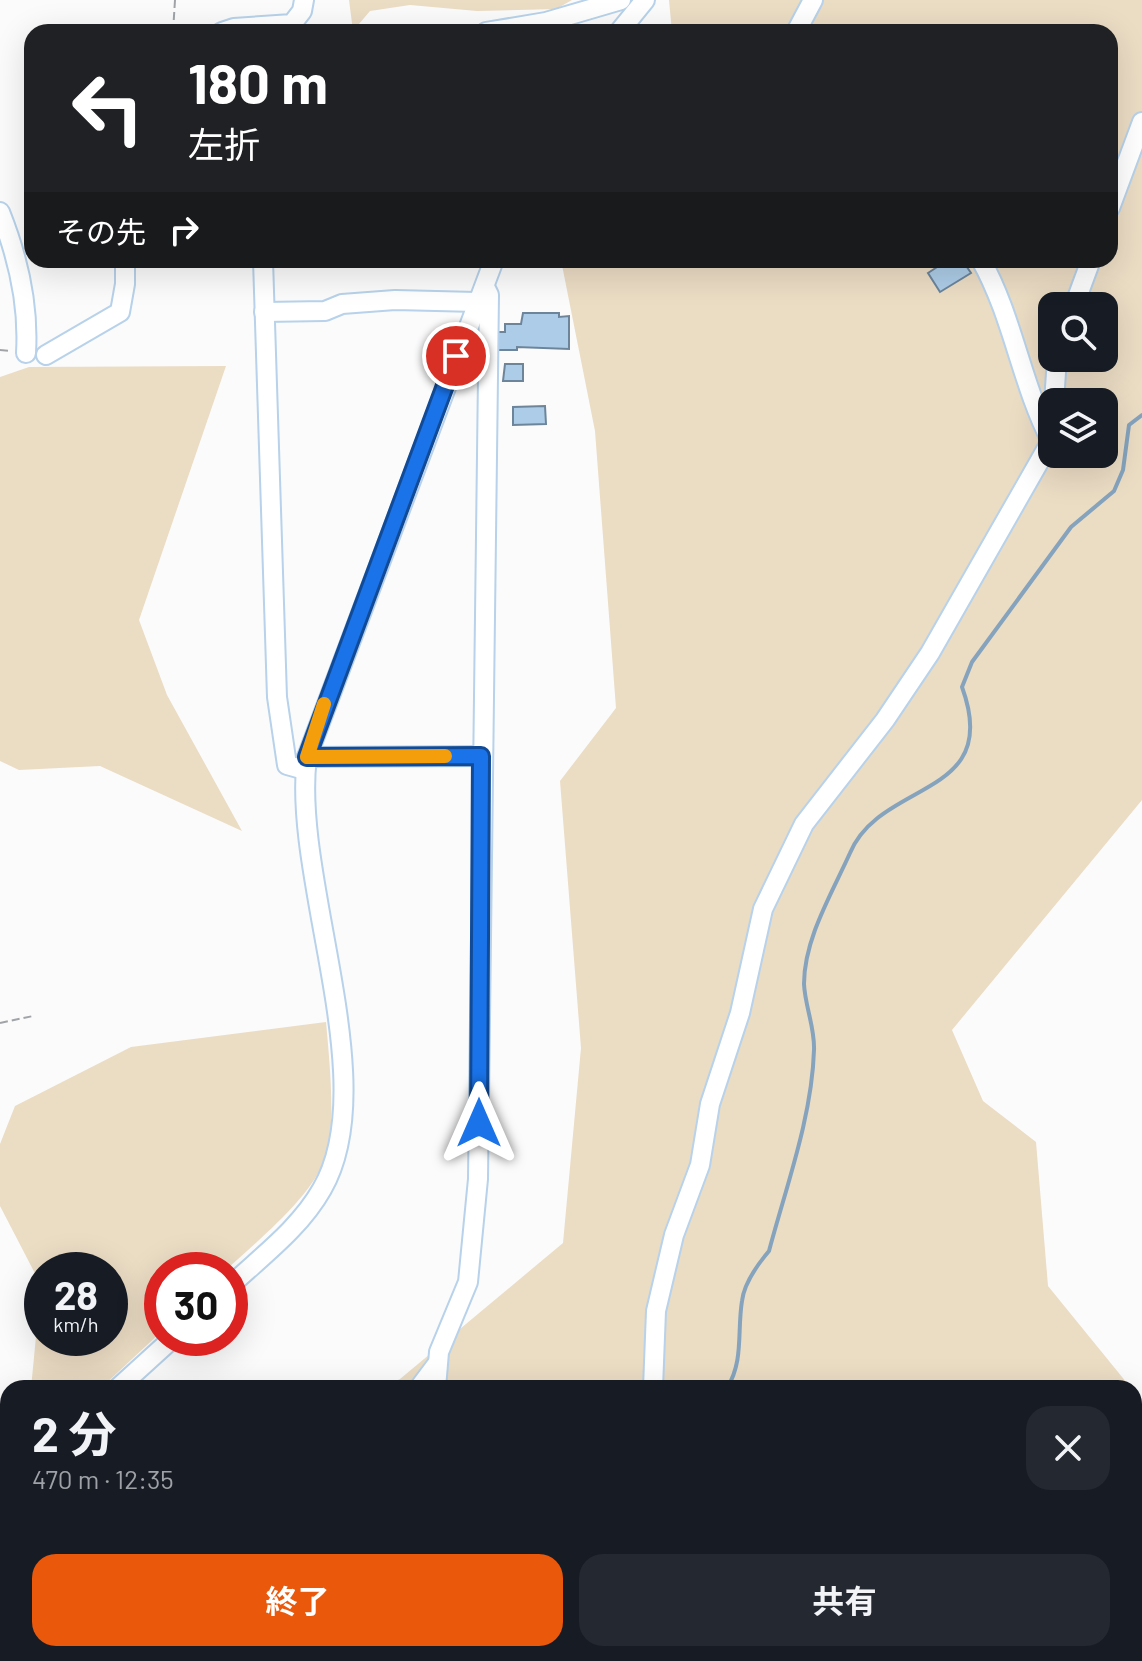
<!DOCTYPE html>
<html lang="ja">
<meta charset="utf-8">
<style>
:root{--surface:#171b24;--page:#242831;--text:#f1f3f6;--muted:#9ea1a6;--accent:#ea580c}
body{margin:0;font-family:Barlow,"Noto Sans JP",sans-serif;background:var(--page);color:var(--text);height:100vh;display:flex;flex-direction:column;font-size:30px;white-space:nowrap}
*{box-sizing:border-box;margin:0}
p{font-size:26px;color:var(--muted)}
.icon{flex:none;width:44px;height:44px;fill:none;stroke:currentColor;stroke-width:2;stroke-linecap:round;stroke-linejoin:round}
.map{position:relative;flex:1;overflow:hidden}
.panel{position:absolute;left:0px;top:1380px;width:1142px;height:282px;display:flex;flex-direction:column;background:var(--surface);border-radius:24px 24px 0 0;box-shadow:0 8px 32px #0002}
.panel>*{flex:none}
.banner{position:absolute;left:24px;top:24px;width:1094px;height:244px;border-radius:24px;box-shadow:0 8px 32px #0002;background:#202124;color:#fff;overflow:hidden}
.buttons{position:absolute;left:1038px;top:292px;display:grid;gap:16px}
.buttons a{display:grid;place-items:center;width:80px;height:80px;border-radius:16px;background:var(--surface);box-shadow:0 8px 32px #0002;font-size:40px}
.speed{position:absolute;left:24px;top:1252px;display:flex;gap:16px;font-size:40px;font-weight:700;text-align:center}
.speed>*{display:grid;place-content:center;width:104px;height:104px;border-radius:50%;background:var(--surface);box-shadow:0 8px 32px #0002;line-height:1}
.speed small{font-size:20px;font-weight:400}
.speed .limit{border:12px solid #d22;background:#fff;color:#111}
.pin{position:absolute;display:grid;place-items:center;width:68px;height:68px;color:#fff;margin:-34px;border:4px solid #fff;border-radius:50%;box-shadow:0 2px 8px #0007}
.me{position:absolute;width:88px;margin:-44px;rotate:0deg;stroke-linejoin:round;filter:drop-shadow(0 0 6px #0008)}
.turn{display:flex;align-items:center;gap:28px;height:168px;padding:0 32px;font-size:36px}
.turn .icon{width:104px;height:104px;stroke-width:2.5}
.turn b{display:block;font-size:56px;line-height:68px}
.then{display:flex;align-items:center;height:76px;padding:0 32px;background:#0003;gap:16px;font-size:30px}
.round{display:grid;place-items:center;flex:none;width:84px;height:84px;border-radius:24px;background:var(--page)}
.head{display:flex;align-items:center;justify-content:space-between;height:136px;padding:0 32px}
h1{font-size:48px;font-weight:700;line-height:60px}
.button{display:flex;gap:16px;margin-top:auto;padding:16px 32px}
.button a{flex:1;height:92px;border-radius:24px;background:var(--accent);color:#fff;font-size:32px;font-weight:700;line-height:92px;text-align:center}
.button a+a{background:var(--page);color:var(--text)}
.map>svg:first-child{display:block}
.green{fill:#ebdcc4;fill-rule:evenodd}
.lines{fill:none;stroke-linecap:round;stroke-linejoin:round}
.stream{stroke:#85a3bd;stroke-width:4}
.building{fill:#adcce7;stroke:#6c859b;stroke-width:2}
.minor-casing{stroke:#b7d2ea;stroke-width:22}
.path{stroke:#a0a4a7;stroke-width:2;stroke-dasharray:8 4;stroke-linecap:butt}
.minor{stroke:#fff;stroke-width:18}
.route-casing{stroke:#114b97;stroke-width:20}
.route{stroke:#1a73e8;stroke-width:14}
.slow{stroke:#f59e0b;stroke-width:14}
</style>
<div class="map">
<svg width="1142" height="1661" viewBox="0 0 1142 1661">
<rect width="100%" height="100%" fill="#fbfbfb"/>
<g class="green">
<polygon points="349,0 572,0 556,9 477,11 410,5 370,11 353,31"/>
<path d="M669 0H1142V800L952 1030 983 1101 1036 1142 1048 1286 1131 1388H383L400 1379 563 1243 581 1048 560 781 616 708 595 431 561 260H1110V32H672ZM1052 306H1104V358H1052ZM1052 402H1104V454H1052Z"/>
<polygon points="226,366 139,620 167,695 242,831 100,766 19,770 0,761 0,377 29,367"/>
<path d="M326 1022C329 1055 336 1122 327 1153 316 1194 257 1241 226 1270H162V1331L101 1388H31L41 1285 0 1206V1144L15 1106 131 1047ZM42 1270H110V1338H42Z"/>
<polygon points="1134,1391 1142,1401 1142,1661 159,1661 151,1654 1134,1654"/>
</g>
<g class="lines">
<g class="stream">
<path d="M727 1388C744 1361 737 1331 742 1301 744 1284 758 1264 769 1251 786 1187 812 1117 814 1050 815 1028 805 1006 804 984 804 939 832 893 850 853 881 779 1003 799 962 687L972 662 1071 527 1114 491 1123 470 1129 425 1142 415"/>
<polyline points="610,1654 614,1661"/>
</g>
</g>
<g class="building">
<polygon points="948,260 962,260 971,273 940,292 928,273"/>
<polygon points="523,313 559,313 559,317 569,316 569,349 517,347 517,350 498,350 497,332 505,332 505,324 521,324"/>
<polygon points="505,364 523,364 523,381 503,381"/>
<polygon points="545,406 546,424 513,425 513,407"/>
</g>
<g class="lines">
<g class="minor-casing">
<g id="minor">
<polyline points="222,32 234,28 292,24 302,11 304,0"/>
<polyline points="486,32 546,22 621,0"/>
<polyline points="619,32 645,0"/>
<polyline points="796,32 813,0"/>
<polyline points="1110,208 1142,122"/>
<path d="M0 212C18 257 29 304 26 353"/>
<polyline points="263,260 277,697 287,765 305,770"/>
<path d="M981 260C1013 317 1021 383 1051 441"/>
<polyline points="1074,306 1091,260"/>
<polyline points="264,312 325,311 342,304 395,300 477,302"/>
<polyline points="46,355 120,312 125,284 125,260"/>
<polyline points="1054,402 1057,358"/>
<polyline points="307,757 481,756"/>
<path d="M230 1286C262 1256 300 1228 322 1189 384 1082 291 878 307 757L494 260"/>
<polyline points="118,1388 173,1338"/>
<polyline points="419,1388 437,1364"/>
<polyline points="436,1388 439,1352 468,1282 478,1179 489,295 485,287"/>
<polyline points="653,1388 656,1311 674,1235 700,1165 710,1104 740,1013 763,909 804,824 885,720 930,653 1051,441 1052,426"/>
<polyline points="0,1446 8,1445"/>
<polyline points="1134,1500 1142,1497"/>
<polyline points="829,1654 839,1661"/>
<polyline points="230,1661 236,1654"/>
<polyline points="401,1661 401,1654"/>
<polyline points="797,1661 803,1654"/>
<polyline points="886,1661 895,1654"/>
</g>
</g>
<g class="path">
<polyline points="173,32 175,0"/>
<polyline points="0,350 11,351"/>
<polyline points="0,1023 33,1016"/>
</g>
<use href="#minor" class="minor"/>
</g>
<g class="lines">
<g class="route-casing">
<polyline id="route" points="456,356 307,757 481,756 479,1123"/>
</g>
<use href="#route" class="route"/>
<polyline class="slow" points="324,704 307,757 445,756"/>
</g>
</svg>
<div class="buttons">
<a><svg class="icon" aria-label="search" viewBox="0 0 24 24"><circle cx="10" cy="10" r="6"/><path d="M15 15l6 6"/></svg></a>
<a><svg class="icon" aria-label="layers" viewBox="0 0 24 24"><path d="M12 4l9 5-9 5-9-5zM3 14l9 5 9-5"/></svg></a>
</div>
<div class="speed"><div>28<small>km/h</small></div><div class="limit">30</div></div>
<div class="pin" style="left:456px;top:356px;background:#d93025"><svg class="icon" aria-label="arrive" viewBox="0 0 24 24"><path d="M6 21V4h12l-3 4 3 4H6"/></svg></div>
<svg class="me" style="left:479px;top:1123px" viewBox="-20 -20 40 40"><path d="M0-17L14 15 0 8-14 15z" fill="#1a73e8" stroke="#fff" stroke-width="4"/></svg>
<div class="banner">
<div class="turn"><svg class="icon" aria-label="left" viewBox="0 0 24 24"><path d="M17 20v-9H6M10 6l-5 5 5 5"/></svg><div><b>180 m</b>左折</div></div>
<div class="then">その先<svg class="icon" aria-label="right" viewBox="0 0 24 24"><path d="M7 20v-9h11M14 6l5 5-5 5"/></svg></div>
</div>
<section class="panel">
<div class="head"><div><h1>2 分</h1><p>470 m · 12:35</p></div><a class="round"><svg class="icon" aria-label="close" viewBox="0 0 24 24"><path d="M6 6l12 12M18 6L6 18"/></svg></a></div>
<div class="button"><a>終了</a><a>共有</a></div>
</section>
</div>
